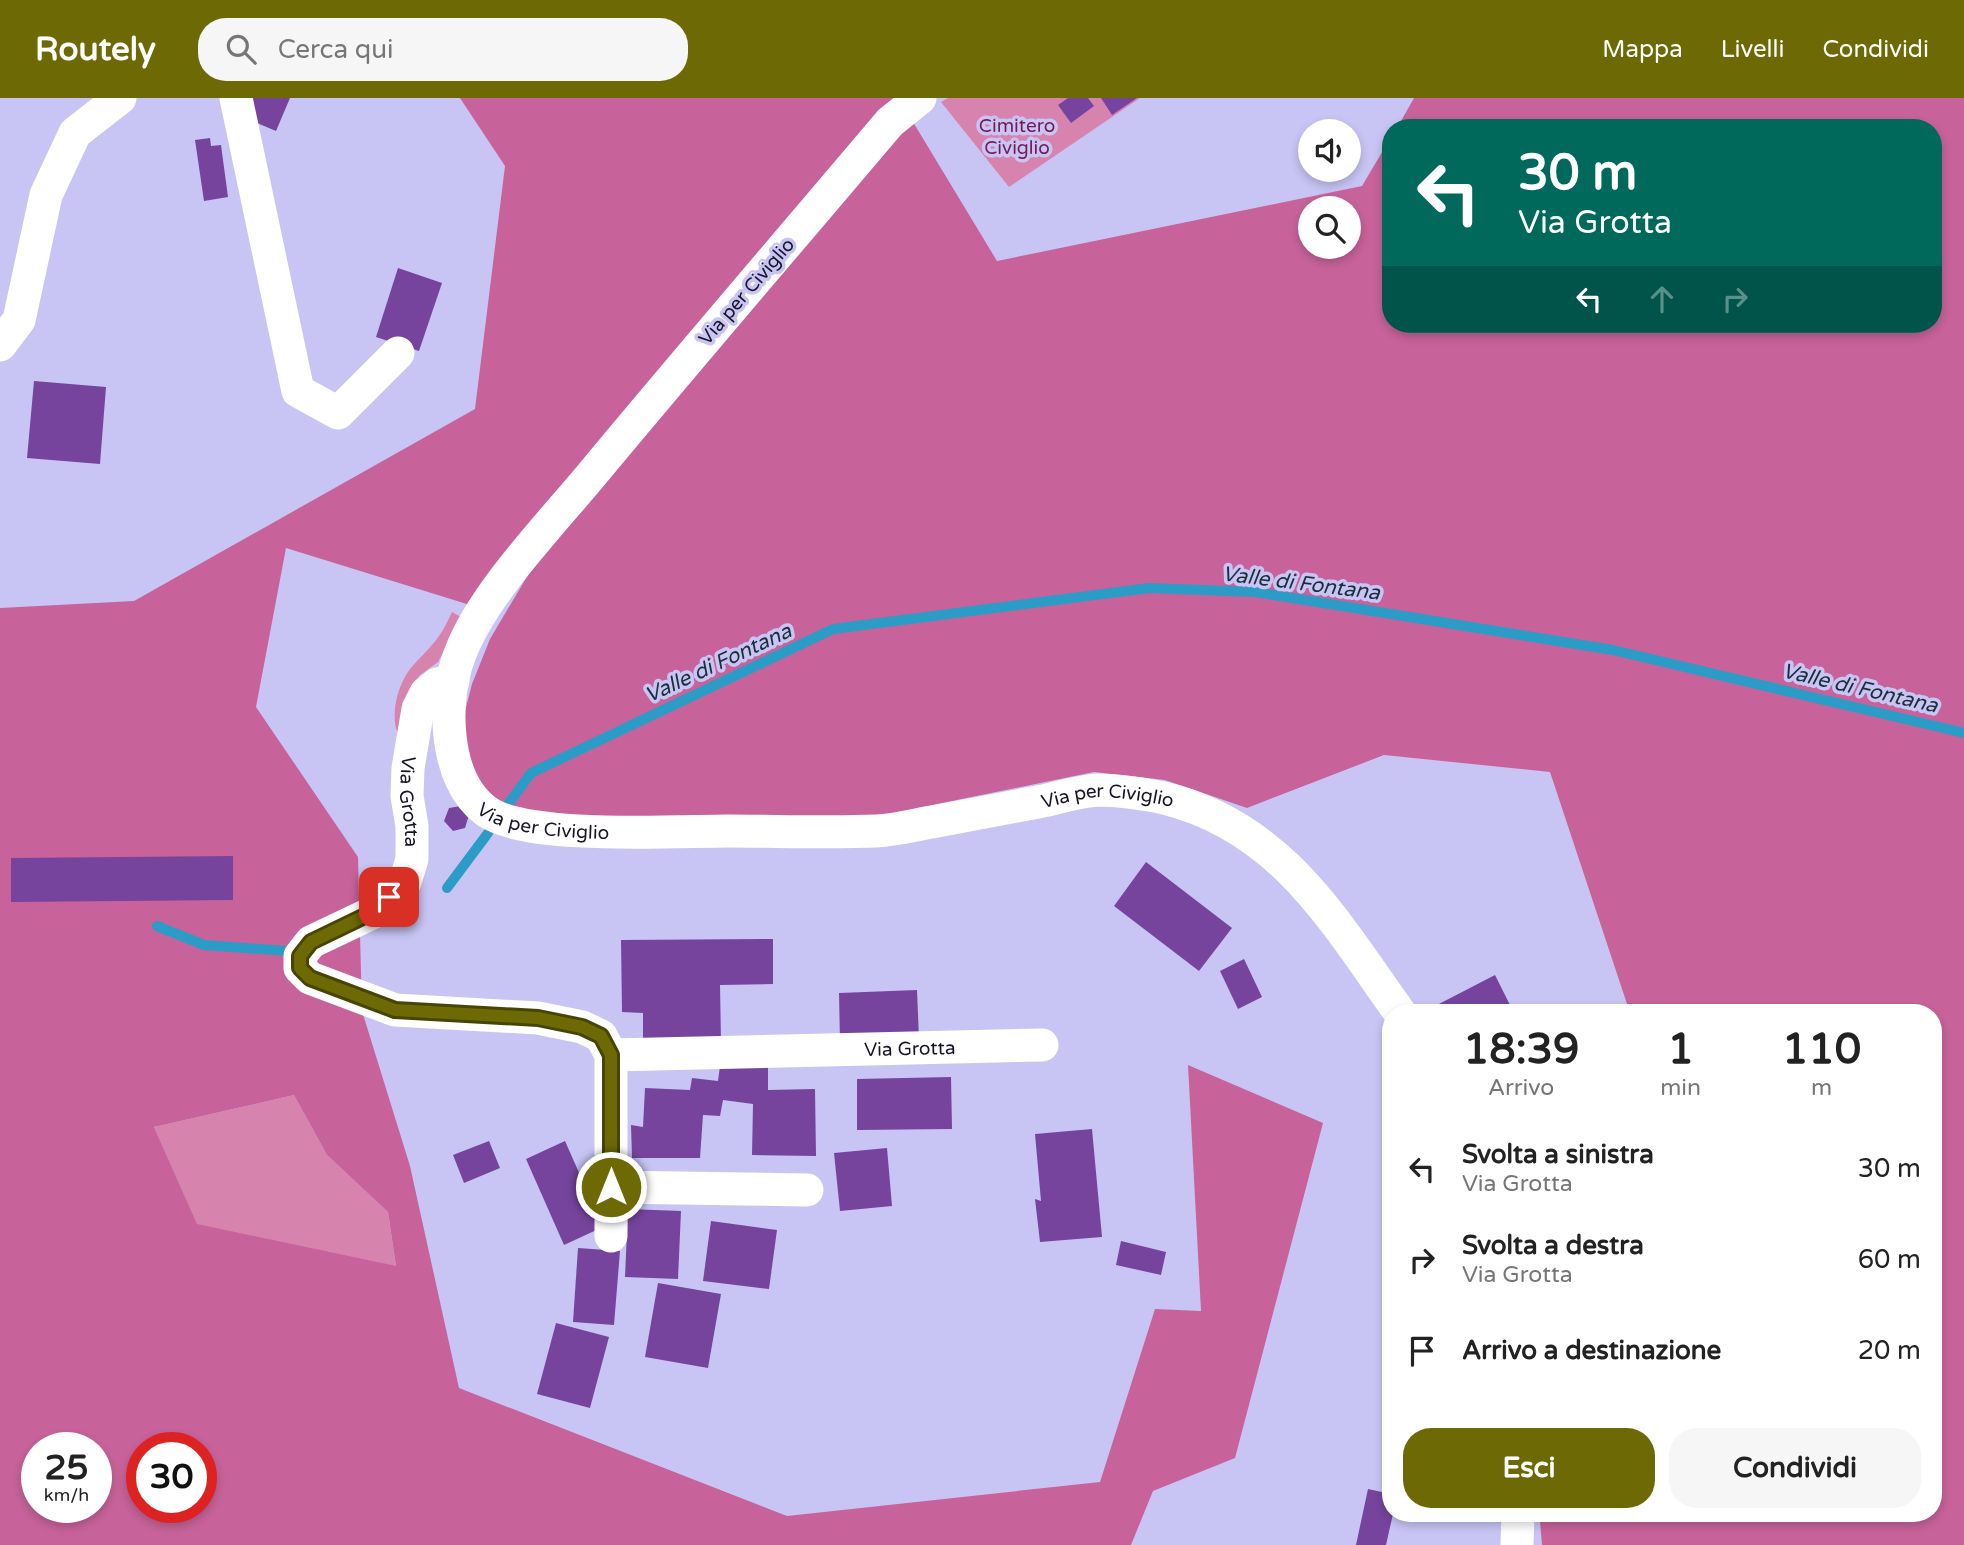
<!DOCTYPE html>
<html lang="it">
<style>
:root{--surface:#fff;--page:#f6f6f6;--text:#222;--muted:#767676;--accent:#6d6a06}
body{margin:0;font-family:"Varela Round",sans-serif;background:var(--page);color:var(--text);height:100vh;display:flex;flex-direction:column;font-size:26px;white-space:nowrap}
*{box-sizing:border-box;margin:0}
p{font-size:23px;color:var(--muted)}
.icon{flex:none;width:38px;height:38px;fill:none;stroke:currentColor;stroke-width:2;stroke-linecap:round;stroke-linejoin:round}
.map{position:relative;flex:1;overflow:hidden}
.panel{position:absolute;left:1382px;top:906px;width:560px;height:518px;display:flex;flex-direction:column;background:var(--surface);border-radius:28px;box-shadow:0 4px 10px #0003}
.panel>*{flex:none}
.guide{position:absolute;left:1382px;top:21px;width:560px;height:214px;border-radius:28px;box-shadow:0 4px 10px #0003;background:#00695c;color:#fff;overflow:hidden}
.buttons{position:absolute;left:1298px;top:21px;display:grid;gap:14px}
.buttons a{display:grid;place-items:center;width:63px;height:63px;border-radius:50%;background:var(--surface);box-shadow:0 4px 10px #0003;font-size:35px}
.speed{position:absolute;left:21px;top:1334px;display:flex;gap:14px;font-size:35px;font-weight:700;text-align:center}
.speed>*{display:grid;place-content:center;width:91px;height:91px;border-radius:50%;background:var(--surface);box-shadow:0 4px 10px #0003;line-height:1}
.speed small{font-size:18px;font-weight:400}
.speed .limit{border:10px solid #d22;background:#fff;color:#111}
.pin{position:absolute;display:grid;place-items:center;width:60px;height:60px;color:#fff;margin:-30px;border-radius:14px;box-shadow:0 4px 10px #0006}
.me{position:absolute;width:77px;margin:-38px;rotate:0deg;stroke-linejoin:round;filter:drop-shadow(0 0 5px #0008)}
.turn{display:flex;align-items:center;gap:24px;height:147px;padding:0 21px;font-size:32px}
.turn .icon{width:91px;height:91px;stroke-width:2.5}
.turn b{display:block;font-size:49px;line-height:60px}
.lanes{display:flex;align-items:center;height:66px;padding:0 21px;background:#0003;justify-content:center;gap:35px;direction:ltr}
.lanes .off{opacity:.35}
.eta{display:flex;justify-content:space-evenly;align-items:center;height:119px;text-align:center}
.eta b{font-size:42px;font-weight:700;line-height:49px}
.button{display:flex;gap:14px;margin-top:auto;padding:14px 21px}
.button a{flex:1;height:80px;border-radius:28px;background:var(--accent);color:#fff;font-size:28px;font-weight:700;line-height:80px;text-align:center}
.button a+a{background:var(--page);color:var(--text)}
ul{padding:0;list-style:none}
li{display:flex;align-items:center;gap:21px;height:91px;padding:0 21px}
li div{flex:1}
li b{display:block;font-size:26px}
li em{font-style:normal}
header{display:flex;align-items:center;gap:42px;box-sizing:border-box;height:98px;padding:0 35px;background:var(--accent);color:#fff}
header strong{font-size:33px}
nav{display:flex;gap:38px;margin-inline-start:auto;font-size:24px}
.search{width:490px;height:63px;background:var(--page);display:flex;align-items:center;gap:18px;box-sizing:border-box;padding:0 24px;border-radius:28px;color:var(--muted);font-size:26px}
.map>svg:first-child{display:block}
.green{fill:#d683ae}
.forest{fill:#c7639a;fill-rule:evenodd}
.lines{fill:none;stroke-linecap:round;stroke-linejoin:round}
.stream{stroke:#2b9cc5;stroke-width:10}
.building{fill:#76449d}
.minor{stroke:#fff;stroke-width:33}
.route-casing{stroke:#474504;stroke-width:18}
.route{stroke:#6d6a06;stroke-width:12}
.labels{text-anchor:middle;stroke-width:7;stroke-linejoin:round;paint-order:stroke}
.park-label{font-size:19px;fill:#761a52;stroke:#c8c5f5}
.street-label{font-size:19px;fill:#171526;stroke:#c8c5f5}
.water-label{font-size:21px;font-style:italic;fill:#19303a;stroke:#c8c5f5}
</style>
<header>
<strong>Routely</strong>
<div class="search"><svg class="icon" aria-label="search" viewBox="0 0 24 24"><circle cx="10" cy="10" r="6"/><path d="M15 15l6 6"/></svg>Cerca qui</div>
<nav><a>Mappa</a><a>Livelli</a><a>Condividi</a></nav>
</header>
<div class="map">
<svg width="1964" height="1447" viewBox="0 0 1964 1447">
<rect width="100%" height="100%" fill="#c8c5f5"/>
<g class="green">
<polygon points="948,0 1140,0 1009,89 941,4"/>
<path d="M452 514 461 519 438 564 419 578 408 596 402 643C388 624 396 590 410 571 419 560 430 551 439 538 444 531 448 522 452 514Z"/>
<polygon points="294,997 327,1057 388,1114 396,1169 197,1127 154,1029"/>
</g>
<g class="forest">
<path d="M460 0H897L470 507 286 450 256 609 358 759 362 913 410 1068 459 1290 787 1418 1100 1384 1155 1211 1201 1213 1188 967 1323 1025 1235 1360 1153 1393 1131 1447H0V510L134 503 475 311 505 68ZM294 997 327 1057 388 1114 396 1168 197 1126 154 1029ZM37 1349H96V1409H37ZM142 1349H201V1409H142Z"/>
<path d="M1414 0H1964V1447H1542L1540 1423 1553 1416H1934V915H1630L1550 674 1384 657 1247 710 1165 682 1094 674 879 718 549 719 516 714 480 689 465 646 464 617 472 586 490 541 528 477 895 37 913 24 997 163 1362 88 1391 39V226H1934V30H1397ZM1311 110H1349V149H1311Z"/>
</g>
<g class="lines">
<g class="stream">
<polyline points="506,709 531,675 833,531 1149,490 1255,494 1613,552 1964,635"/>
<polyline points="447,790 488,735"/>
<polyline points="157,828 204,847 288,853"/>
</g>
</g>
<g class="building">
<polygon points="253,0 290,0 276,33 245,20"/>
<polygon points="1068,0 1088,0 1094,8 1071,25 1058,7"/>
<polygon points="1101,0 1137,0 1112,17"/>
<polygon points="210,40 211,48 221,47 228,99 204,103 195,42"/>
<polygon points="398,170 442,185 419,253 376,239"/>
<polygon points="34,283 106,289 100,366 27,360"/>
<polygon points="461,708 469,717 465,730 453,733 444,723 449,710"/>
<polygon points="233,758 233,802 11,804 11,760"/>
<polygon points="1146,764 1232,830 1199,873 1114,808"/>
<polygon points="773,841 773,886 720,887 721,944 643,945 643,915 622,914 621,842"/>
<polygon points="1244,861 1262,899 1238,911 1220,873"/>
<polygon points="1495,877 1514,915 1441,915 1437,907"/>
<polygon points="917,892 919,941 840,944 839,895"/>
<polygon points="720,968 768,968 768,992 815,991 816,1058 752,1057 753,1006 723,1002 720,1018 703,1017 700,1060 632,1060 631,1027 643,1029 645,990 690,992 692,980 718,983"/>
<polygon points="951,979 952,1031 857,1032 857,981"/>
<polygon points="1092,1031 1102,1139 1040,1144 1035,1101 1041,1103 1035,1036"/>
<polygon points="489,1043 500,1070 464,1085 453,1057"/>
<polygon points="565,1043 603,1129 564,1147 526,1061"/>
<polygon points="887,1050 892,1108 840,1113 834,1055"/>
<polygon points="628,1111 681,1113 678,1181 625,1179"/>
<polygon points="711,1123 777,1132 769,1191 703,1183"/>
<polygon points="1121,1143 1166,1154 1161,1177 1116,1167"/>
<polygon points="578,1150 620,1153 614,1227 573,1224"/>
<polygon points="658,1185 721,1196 708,1270 645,1259"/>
<polygon points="556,1225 609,1239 590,1310 537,1296"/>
<rect x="1386" y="1282" width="5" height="34"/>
<polygon points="1368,1391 1391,1396 1393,1416 1386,1447 1356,1447"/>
</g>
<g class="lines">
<g class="minor">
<polyline points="236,0 298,293 338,315 398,255"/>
<path id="s1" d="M920 0 890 24C791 141 691 257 593 375 551 426 483 495 460 556 442 601 443 681 486 713 526 742 673 733 727 733 777 733 827 735 877 733 895 732 914 727 932 724 969 717 1006 710 1043 703 1061 699 1080 693 1098 692 1116 692 1146 696 1164 700 1282 729 1334 823 1400 915"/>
<polyline points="0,247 19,222 46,97 75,35 120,0"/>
<path id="s2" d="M453 583 437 586 426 595 418 611 408 670 407 698 412 728V761L405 784 374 814 311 844 300 858V870L310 880 395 912 538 920 582 929 601 938 611 957V1138"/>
<path id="s3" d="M611 957 1042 947"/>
<polyline points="611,1089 807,1092"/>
<polyline points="1517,1447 1518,1416"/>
</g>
</g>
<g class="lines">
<g class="route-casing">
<polyline id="route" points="389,799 373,814 311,844 300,858 300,870 310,880 395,912 538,920 582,929 601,938 611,957 611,1089"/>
</g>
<use href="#route" class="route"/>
</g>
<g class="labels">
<g class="park-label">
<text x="1017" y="34">Cimitero<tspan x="1017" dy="22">Civiglio</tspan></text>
</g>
<g class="street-label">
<text transform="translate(746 193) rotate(-49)" y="7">Via per Civiglio</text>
<text dy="7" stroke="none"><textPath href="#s2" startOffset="142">Via Grotta</textPath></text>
<text dy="7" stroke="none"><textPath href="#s1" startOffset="1521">Via per Civiglio</textPath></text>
<text dy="7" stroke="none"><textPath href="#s1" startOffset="952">Via per Civiglio</textPath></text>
<text dy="7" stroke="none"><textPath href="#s3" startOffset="299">Via Grotta</textPath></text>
</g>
<g class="water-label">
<text transform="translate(1301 485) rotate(7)" y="7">Valle di Fontana</text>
<text transform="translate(718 565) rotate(-25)" y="7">Valle di Fontana</text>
<text transform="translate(1860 590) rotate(13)" y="7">Valle di Fontana</text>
</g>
</g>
</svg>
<div class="buttons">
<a><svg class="icon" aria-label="sound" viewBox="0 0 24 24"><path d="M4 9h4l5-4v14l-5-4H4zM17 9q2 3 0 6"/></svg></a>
<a><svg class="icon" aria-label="search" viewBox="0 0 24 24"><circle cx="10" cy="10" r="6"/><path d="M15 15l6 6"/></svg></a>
</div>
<div class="speed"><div>25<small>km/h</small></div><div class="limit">30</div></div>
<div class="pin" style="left:389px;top:799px;background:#d93025"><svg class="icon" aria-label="arrive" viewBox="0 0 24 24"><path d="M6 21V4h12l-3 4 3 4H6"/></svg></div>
<svg class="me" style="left:611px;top:1089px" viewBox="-20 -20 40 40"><circle r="17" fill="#6d6a06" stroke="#fff" stroke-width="3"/><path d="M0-11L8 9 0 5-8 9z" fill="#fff"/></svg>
<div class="guide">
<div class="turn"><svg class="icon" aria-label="left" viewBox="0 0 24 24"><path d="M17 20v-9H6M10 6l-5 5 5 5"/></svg><div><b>30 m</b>Via Grotta</div></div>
<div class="lanes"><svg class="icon" aria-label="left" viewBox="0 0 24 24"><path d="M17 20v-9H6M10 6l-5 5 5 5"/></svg><svg class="icon off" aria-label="ahead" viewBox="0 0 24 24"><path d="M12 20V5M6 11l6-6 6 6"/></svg><svg class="icon off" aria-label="right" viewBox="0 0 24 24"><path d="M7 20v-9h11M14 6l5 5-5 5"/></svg></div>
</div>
<section class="panel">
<div class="eta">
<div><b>18:39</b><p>Arrivo</p></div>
<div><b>1</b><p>min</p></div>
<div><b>110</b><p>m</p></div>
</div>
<ul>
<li><svg class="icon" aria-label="left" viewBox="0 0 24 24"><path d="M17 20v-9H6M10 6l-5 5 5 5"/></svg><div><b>Svolta a sinistra</b><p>Via Grotta</p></div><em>30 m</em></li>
<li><svg class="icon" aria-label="right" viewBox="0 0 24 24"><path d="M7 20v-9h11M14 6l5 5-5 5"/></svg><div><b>Svolta a destra</b><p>Via Grotta</p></div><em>60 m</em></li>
<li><svg class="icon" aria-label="arrive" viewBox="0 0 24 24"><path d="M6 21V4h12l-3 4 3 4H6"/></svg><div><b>Arrivo a destinazione</b></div><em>20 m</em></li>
</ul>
<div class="button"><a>Esci</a><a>Condividi</a></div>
</section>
</div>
